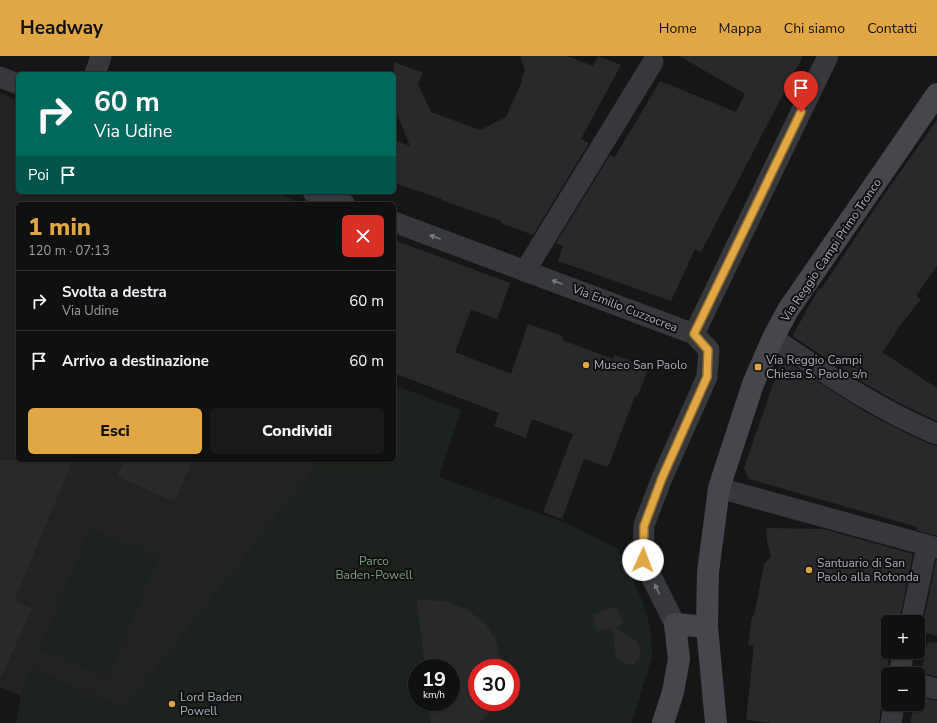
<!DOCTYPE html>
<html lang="it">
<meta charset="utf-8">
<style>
:root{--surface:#101011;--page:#19191a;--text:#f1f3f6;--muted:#9c9d9f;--line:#303031;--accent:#e1a744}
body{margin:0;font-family:"Nunito Sans",sans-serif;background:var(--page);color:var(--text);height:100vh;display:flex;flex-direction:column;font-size:15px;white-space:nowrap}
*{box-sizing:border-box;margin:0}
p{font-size:13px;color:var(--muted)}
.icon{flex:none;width:22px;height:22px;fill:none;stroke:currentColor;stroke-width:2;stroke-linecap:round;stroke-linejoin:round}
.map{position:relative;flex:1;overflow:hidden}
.sheet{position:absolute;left:16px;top:146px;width:380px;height:260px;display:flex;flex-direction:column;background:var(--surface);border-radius:6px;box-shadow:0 1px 3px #0004,0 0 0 1px var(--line)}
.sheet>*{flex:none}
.guide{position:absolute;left:16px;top:16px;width:380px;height:122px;border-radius:6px;box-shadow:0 1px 3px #0004,0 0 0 1px var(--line);background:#00695c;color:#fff;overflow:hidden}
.controls{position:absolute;left:881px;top:559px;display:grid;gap:8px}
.controls a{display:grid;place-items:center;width:44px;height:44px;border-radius:6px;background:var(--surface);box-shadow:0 1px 3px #0004,0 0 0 1px var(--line);font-size:20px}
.speed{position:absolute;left:408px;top:603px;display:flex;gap:8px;font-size:20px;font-weight:700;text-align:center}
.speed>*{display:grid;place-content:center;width:52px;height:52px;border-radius:50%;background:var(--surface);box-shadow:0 1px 3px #0004,0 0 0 1px var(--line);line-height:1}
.speed small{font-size:10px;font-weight:400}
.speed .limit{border:6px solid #d22;background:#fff;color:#111}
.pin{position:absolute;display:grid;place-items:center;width:34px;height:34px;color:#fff;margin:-41px -17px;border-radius:50% 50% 50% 0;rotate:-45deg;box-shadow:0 0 4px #0007}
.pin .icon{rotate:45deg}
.me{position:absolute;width:44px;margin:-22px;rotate:2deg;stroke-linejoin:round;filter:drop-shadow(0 0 3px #0008)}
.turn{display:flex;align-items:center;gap:14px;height:84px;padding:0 12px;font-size:18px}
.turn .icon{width:52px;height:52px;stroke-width:2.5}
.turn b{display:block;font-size:28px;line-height:34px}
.then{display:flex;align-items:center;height:38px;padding:0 12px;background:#0003;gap:8px;font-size:15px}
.round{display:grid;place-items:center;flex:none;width:42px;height:42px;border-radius:6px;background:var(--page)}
.overview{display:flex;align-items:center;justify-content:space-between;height:68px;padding:0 12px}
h1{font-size:24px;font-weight:800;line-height:30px;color:var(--accent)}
.cta{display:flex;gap:8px;margin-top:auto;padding:8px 12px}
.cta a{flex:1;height:46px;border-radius:6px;background:var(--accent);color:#111;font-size:16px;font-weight:800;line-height:46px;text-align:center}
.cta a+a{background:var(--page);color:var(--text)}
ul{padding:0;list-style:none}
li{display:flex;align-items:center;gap:12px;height:60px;padding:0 12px;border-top:1px solid var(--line)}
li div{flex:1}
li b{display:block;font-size:15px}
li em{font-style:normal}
header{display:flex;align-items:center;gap:24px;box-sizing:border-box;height:56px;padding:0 20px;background:var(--accent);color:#111}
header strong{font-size:19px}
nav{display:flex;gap:22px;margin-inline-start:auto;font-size:14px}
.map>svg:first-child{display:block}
.built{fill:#222224}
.green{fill:#1c221d;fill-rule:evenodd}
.building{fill:#29292b}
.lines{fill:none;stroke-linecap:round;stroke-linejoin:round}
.street{stroke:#37383c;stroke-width:21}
.secondary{stroke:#45474c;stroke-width:22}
.oneway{fill:#76787f}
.route-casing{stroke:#926d2c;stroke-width:10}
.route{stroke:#e1a744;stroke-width:7}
.poi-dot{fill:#e1a744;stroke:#111112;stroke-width:1.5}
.labels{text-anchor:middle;stroke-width:4;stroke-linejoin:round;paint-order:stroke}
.street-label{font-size:12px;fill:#a9adb6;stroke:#111112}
.poi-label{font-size:12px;fill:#a9adb6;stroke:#111112;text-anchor:start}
.park-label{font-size:12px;fill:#819f82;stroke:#111112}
</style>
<header>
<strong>Headway</strong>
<nav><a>Home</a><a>Mappa</a><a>Chi siamo</a><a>Contatti</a></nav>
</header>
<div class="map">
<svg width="937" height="667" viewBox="0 0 937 667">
<rect width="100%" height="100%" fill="#161617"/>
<polygon class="built" points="0,37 18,44 18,136 272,136 305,148 18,148 18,404 322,404 125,653 31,613 21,640 0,631"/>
<g class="green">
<path d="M394 329 461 354 439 421 568 468 618 493 642 544 650 570 652 600 632 667H16L21 640 31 613 125 653 322 404H394ZM417 612H451V646H417ZM477 612H511V646H477Z"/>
<polygon points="90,473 158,501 108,621 40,593"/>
</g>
<g class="building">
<polygon points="520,0 567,0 593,10 598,0 621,9 581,83 589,87 533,179 501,167 501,165 441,144 442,143 394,127 394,84 410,90 394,50 394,6 423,17 418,28 431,56 480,74 506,61 523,23 521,23 525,14"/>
<polygon points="679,0 803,0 701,196 695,193 671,245 558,205 563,190 556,187 610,99 615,101 660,25 736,56 745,38"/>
<polygon points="937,64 937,210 916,240 921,243 895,276 896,277 882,296 937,332 937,365 899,347 859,324 794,281 793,279 819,232 821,233 884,139"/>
<polygon points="394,184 510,227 497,263 471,254 455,296 511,318 528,268 563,280 562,284 613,303 614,299 649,311 637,341 635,340 608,411 584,403 562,463 543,456 573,378 532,363 526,382 494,370 499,357 394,317"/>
<polygon points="784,304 867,357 910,379 932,389 937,390 937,480 916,474 917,471 749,423 744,412 781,305"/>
<polygon points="0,404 73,404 14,545 32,552 0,624"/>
<polygon points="124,404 193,404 174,446 117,420"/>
<polygon points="766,472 823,473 913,498 899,566 888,566 888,638 884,641 882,646 879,667 771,667 746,664 754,589 748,589 752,560 754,560 764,508 771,501 767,485"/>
<polygon points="936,504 937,504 937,580 918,575 923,568"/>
<polygon points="417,544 445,545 466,553 485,567 497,586 502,612 477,612 477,646 495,646 492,653 479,667 431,667 428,646 451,646 451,612 425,612"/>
<polygon points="617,550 623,568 615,571 637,586 641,594 639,603 633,608 625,608 618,604 616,600 612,572 597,576 592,558"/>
<polygon points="928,586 937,587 937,621 921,616"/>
<polygon points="918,640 937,645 937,667 910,667 915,648 918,648"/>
</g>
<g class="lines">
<g class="street">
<polyline points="95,18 101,0"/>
<polyline points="0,21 18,28"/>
<polyline points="313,136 345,148"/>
<polyline points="394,166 694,278 709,294 707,321 662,422 644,469 643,504 675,568"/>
<polyline points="525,215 653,6"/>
<polyline points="694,278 828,0"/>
<path d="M773 282C825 317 878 354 937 378"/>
<polyline points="719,432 937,492"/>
<polyline points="911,566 927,490"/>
<polyline points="899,618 904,596"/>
<polyline points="918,628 937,633"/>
<polyline points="891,667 894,648"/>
</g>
<g class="secondary">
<polyline points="663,667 673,636 679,603 675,568 707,571"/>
<polyline points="716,667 707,571 708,516 719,432 753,328 773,282 788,254 937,38"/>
</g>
</g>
<defs><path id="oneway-solid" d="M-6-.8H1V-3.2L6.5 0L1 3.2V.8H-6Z"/></defs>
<g class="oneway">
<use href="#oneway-solid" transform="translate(435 181) rotate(-160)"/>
<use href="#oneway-solid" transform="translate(557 226) rotate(-159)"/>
<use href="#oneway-solid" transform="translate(657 533) rotate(-116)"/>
</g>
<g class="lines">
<g class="route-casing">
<polyline id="route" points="643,504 644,470 662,422 707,321 708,294 694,278 801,56"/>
</g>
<use href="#route" class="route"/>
</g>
<g class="poi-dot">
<circle cx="586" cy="309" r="4"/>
<rect x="754" y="307" width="8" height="8" rx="2"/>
<circle cx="809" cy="514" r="4"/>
<circle cx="172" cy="648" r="4"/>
</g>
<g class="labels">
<g class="street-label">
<text transform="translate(831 194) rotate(-56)" y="4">Via Reggio Campi Primo Tronco</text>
<text transform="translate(625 252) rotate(21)" y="4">Via Emilio Cuzzocrea</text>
</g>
<g class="poi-label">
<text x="766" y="308">Via Reggio Campi<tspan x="766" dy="14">Chiesa S. Paolo s/n</tspan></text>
<text x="594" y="313">Museo San Paolo</text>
<text x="817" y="511">Santuario di San<tspan x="817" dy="14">Paolo alla Rotonda</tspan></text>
<text x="180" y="645">Lord Baden<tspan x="180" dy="14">Powell</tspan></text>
</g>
<g class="park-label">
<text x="374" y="509">Parco<tspan x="374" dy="14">Baden-Powell</tspan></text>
</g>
</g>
</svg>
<div class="controls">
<a>+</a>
<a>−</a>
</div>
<div class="speed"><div>19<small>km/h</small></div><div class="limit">30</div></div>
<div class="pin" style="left:801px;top:56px;background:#d93025"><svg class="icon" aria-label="arrive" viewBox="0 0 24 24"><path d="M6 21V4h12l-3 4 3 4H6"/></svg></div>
<svg class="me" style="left:643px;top:504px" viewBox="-20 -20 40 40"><circle r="19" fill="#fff"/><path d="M0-13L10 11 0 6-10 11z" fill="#e1a744"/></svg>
<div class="guide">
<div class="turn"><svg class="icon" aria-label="right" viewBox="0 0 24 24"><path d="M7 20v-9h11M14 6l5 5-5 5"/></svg><div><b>60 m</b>Via Udine</div></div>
<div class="then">Poi<svg class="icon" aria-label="arrive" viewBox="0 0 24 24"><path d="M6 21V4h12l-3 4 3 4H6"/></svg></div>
</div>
<section class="sheet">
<div class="overview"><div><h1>1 min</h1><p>120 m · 07:13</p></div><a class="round" style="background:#d93025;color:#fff"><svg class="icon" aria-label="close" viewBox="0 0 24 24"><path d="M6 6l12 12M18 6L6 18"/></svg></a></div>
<ul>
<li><svg class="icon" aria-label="right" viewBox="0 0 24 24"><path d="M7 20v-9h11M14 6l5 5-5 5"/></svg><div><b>Svolta a destra</b><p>Via Udine</p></div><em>60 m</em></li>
<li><svg class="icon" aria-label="arrive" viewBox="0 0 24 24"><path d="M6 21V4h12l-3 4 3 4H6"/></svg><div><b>Arrivo a destinazione</b></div><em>60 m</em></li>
</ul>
<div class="cta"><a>Esci</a><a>Condividi</a></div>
</section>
</div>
